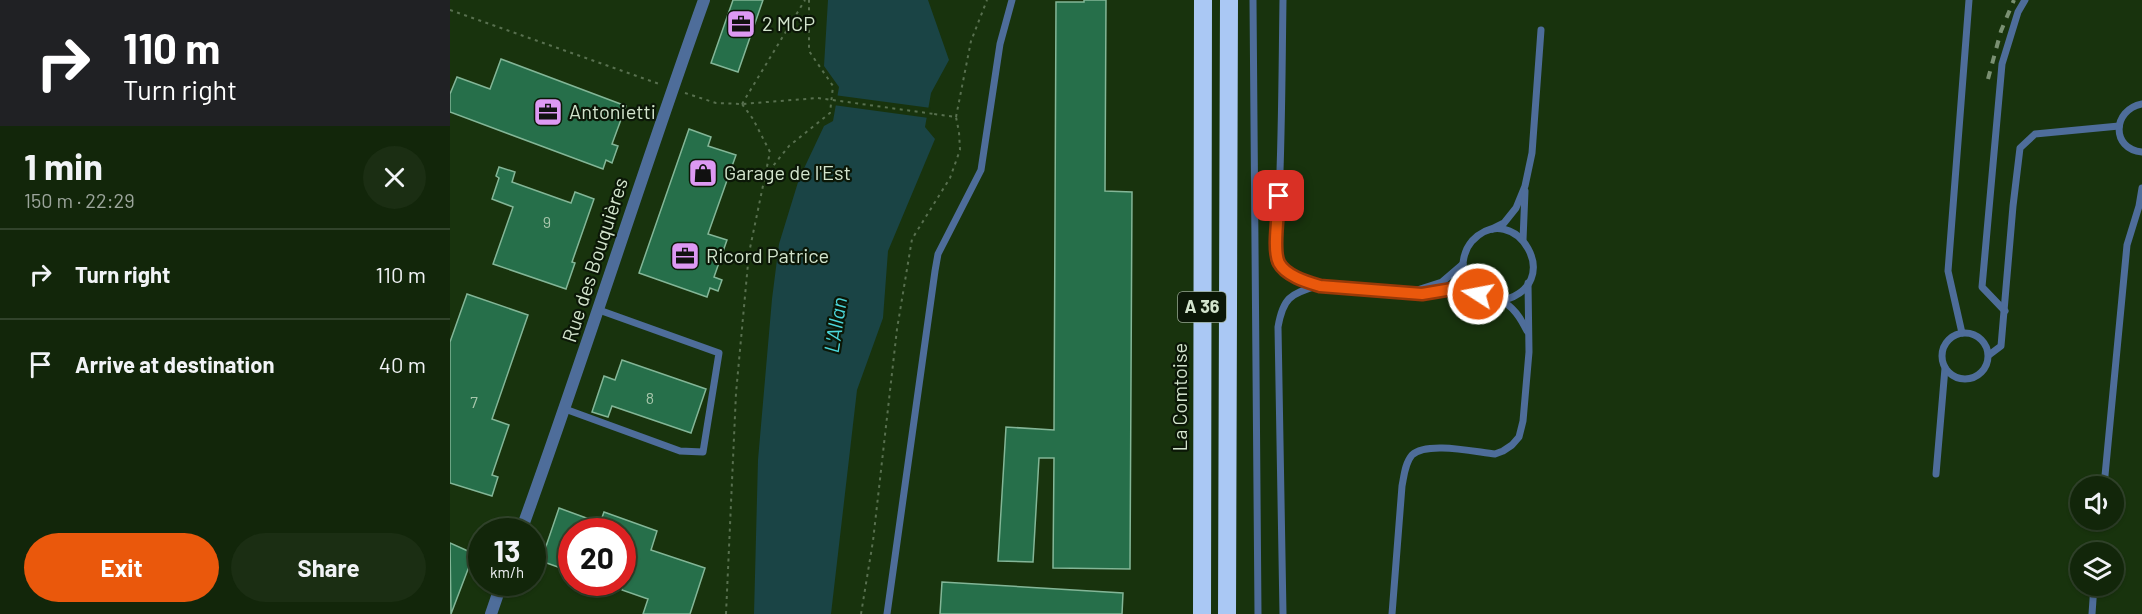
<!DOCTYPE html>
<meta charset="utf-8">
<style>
:root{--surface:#12260a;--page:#1b2e13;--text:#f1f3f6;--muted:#9ca59c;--line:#31432b;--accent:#ea580c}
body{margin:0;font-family:Barlow,sans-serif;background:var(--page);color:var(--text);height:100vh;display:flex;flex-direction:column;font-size:22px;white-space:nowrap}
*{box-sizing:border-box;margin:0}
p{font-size:20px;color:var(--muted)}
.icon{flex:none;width:33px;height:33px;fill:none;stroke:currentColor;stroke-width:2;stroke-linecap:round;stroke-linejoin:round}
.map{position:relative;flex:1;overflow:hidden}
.side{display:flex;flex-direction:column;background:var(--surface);width:450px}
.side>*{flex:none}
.top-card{background:#202124;color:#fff;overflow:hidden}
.buttons{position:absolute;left:1620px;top:476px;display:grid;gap:12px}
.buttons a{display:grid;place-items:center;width:54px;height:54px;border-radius:50%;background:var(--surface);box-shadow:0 2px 4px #0004,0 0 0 2px var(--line);font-size:30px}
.speed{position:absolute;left:18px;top:518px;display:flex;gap:12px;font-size:30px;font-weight:700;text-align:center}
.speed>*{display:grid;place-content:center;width:78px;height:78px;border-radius:50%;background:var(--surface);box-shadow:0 2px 4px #0004,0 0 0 2px var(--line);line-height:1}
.speed small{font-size:15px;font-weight:400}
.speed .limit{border:9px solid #d22;background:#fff;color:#111}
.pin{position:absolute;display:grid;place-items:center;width:51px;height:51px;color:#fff;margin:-26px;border-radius:12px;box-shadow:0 3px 9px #0006}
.me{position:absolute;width:66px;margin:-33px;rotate:281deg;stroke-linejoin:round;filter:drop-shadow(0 0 4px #0008)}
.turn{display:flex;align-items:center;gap:21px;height:126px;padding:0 24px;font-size:27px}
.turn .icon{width:78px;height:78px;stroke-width:2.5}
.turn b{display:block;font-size:42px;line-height:51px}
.round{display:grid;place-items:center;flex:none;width:63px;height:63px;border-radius:32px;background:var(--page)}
.summary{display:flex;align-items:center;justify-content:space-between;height:102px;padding:0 24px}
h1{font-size:36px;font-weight:700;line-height:45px}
.button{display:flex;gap:12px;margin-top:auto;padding:12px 24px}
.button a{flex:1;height:69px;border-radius:36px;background:var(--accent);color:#fff;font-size:24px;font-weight:700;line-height:69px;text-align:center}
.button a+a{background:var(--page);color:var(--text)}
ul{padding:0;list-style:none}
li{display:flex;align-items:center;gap:18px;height:90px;padding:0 24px;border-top:2px solid var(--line)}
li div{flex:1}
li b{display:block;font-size:22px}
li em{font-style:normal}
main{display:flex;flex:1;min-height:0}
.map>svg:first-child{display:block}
.water{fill:#1a4445}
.pier{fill:#18330d}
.building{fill:#266f4a;stroke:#83b697;stroke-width:1.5}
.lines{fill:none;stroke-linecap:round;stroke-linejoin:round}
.path{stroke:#58704f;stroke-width:2;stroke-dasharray:3 4.5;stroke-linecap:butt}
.service{stroke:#4e6d9a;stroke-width:7}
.minor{stroke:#4e6d9a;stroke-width:12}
.motorway{stroke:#aac8f4;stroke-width:18}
.rail{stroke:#7a9072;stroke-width:4;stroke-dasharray:8 8;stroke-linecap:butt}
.path-bridge{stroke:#58704f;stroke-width:2;stroke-dasharray:3 4.5;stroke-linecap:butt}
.route-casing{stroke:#983908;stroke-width:15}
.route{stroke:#ea580c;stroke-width:10}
.labels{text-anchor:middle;stroke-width:4.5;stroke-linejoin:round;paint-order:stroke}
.number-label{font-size:16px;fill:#a8c7ac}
.shield{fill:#0b1707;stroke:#97a692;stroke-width:1.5}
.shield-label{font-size:18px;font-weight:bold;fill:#d3e4cd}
.poi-label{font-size:20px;fill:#d3e4cd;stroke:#0b1707;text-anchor:start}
.street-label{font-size:20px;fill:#d3e4cd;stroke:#0b1707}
.water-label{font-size:21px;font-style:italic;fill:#4bd6da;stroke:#0b1707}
</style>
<main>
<section class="side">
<div class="top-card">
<div class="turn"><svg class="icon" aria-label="right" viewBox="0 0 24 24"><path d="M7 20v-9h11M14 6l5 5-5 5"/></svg><div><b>110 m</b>Turn right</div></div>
</div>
<div class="summary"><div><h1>1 min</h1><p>150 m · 22:29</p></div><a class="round"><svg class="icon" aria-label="close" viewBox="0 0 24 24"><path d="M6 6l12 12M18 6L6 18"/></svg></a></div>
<ul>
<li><svg class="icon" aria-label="right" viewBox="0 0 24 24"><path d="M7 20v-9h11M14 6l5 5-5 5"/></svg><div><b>Turn right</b></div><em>110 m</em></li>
<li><svg class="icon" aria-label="arrive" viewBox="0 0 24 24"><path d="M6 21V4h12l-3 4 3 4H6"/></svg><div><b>Arrive at destination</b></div><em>40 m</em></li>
</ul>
<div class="button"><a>Exit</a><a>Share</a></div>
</section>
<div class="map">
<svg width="1692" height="614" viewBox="0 0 1692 614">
<rect width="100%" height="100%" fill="#18330d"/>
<polygon class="water" points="378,0 478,0 499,60 481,93 475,127 485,139 438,251 433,318 407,390 381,614 304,614 308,460 322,299 329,244 349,179 374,126 383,121 389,87 374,66"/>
<polygon class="pier" points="384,95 481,108 479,118 383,105"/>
<g class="building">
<polygon points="283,0 313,0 288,72 261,63"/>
<polygon points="634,0 656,0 655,191 682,192 680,569 603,568 604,458 589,458 583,562 548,561 556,427 604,430 606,2 634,2"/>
<polygon points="51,59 176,106 162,144 168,146 162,163 156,160 153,169 0,112 0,94 7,77 40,89"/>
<polygon points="239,129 261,137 258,146 286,155 258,234 277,240 264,277 272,280 268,291 260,288 257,297 189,273"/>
<polygon points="49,167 65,172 62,182 121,203 125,192 144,199 122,262 125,263 116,289 43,264 63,207 42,199 49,178 46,176"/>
<polygon points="17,294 78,315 42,419 59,425 42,475 48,477 42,496 0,483 0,342"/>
<polygon points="172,360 256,389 241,433 162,406 158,417 142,412 154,376 165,380"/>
<polygon points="109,508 150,523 154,512 207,531 201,550 255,568 240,614 193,614 198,599 172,590 172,531 122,531 122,572 91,561"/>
<polygon points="0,543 29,556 25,566 20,564 1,614"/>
<polygon points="492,582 673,593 672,614 490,614"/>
</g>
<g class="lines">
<g class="path">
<polyline points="0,10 212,85"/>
<polyline points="235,93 266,103 292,104 368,98"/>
<polyline points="292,104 355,0"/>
<polyline points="506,117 521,41 537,0"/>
<polyline points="319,171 339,146 380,113 383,86 359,51 359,0"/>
<polyline points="276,614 286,393 299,253 320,152 303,119 292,104"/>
<polyline points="411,614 423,541 447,329 462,239 500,178 510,150 509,132 506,117 484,114"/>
</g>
<g class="service">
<polyline points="803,0 808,614"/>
<path d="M833 0C832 66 832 131 829 197 829 213 822 246 828 260 834 275 856 282 870 286L961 292 992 282 1013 264"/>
<path d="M1692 104C1662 110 1661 149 1692 152"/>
<polyline points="1042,229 1054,223 1066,208 1075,186 1082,153 1091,30"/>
<polyline points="1073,240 1075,191"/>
<path d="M963 292C982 296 1000 289 1020 286"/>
<path d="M1050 301C1120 286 1064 196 1022 241 1014 250 1011 265 1014 276 1021 297 1034 295 1050 301 1063 305 1071 319 1077 331"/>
<polyline points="1555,311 1532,287 1552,64 1568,12 1575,0"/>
<circle cx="1515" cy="356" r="23"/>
<polyline points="1512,333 1498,271 1519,0"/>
<polyline points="1539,355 1551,346 1563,206 1570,148 1585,134 1669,126"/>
<polyline points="115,409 230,451 253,452 269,353 149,310"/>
<polyline points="1486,474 1495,368"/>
<polyline points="1654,486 1677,245 1689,206 1692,188"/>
<polyline points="437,614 485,271 488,254 531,170 550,44 562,0"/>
<path d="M833 614 828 327C833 298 840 294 867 286"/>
<path d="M942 614 952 486C954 476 955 463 962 455 977 441 1025 452 1045 454L1053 451 1062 445 1069 437 1073 421 1079 352 1078 283"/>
<polyline points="1642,614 1644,585"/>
</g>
<g class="minor">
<path d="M71 531C135 355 191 176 254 0"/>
<polyline points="41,614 52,582"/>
</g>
<g class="motorway">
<polyline points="752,614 753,0"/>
<polyline points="777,614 779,0"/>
</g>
<polyline class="rail" points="1538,79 1551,31 1564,0"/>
<polyline class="path-bridge" points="368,98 484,114"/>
</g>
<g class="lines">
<g class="route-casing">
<path id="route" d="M829 196C829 212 822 250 829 263 836 276 857 282 870 286L972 294 1020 286 1028 294"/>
</g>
<use href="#route" class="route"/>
</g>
<defs>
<g id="office-square" transform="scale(1.5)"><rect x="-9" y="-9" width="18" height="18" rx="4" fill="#dd99f3" stroke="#0b1707"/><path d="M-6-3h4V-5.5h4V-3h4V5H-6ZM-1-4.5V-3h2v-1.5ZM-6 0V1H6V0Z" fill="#111"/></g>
<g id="shop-square" transform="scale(1.5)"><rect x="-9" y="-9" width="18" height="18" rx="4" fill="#dd99f3" stroke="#0b1707"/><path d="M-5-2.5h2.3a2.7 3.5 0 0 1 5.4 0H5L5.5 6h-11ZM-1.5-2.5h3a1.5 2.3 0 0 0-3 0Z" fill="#111"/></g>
</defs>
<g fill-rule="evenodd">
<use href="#office-square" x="291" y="24"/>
<use href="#office-square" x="98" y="112"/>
<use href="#shop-square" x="253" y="173"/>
<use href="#office-square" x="235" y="256"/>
</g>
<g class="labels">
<g class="number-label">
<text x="97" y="228">9</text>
<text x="200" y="404">8</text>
<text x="24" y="408">7</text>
</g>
<rect class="shield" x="728" y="292" width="48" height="30" rx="4.5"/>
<g class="shield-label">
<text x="752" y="313">A 36</text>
</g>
<g class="poi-label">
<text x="312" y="31">2 MCP</text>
<text x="119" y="119">Antonietti</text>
<text x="274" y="180">Garage de l'Est</text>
<text x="256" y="263">Ricord Patrice</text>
</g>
<g class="street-label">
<text transform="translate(145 260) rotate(-72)" y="7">Rue des Bouquières</text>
<text transform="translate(730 397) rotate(-90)" y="7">La Comtoise</text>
</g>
<g class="water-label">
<text transform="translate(386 325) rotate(-81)" y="7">L'Allan</text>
</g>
</g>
</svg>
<div class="buttons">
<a><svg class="icon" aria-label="sound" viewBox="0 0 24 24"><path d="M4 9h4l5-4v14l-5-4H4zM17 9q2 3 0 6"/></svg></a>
<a><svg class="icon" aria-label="layers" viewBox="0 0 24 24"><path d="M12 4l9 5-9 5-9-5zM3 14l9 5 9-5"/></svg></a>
</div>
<div class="speed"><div>13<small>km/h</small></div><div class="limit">20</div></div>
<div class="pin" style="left:829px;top:196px;background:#d93025"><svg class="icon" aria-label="arrive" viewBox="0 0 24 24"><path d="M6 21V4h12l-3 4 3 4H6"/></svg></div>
<svg class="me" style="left:1028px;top:294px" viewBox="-20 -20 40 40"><circle r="17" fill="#ea580c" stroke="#fff" stroke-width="3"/><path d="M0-11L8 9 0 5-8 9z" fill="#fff"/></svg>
</div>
</main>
